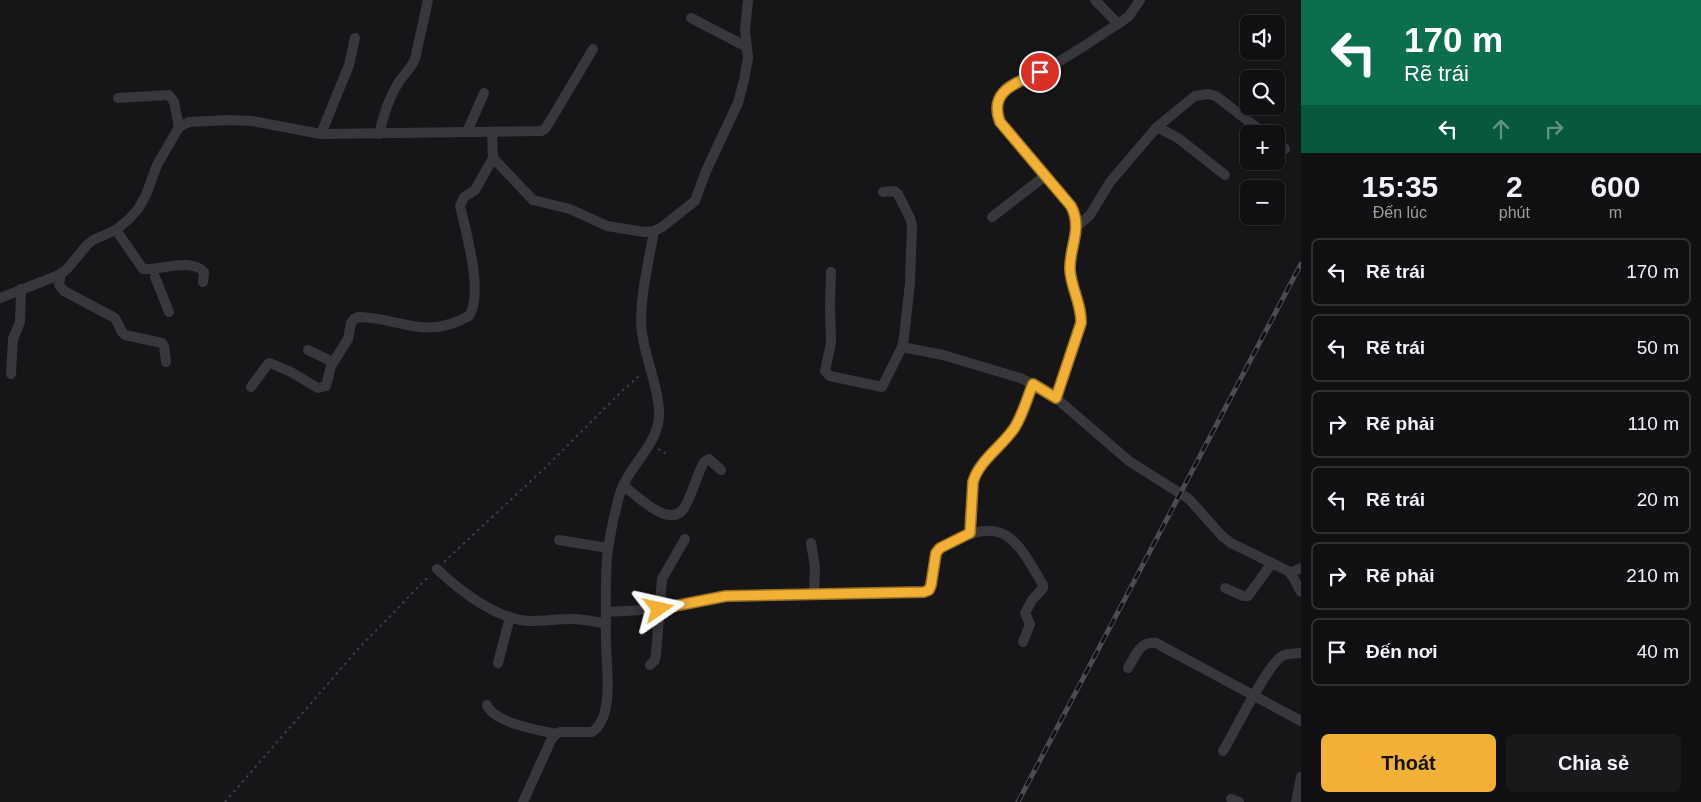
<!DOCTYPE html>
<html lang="vi">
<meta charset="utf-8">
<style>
:root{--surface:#101012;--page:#19191b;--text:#f1f3f6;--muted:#9c9d9f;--line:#303032;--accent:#f2b134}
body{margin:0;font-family:Arial,sans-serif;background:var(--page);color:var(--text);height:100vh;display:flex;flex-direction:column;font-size:19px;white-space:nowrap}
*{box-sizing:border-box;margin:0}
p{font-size:16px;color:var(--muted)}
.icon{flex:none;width:28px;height:28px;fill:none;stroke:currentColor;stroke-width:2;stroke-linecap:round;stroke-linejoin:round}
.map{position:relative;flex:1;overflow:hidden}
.side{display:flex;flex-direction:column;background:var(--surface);width:400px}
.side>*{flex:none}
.top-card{background:#0b6e4f;color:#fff;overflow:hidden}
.controls{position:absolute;left:1240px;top:15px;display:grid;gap:10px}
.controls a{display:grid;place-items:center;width:45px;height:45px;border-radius:8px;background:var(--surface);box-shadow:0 1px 4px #0004,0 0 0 1px var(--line);font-size:25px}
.pin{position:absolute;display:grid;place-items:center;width:42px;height:42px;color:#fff;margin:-21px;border:2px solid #fff;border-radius:50%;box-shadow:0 1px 5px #0007}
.me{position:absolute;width:55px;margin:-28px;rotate:79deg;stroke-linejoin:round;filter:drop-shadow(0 0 4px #0008)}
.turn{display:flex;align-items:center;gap:18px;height:105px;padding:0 20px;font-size:22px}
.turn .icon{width:65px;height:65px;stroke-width:2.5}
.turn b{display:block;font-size:35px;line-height:42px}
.lanes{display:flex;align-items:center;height:48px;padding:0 20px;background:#0003;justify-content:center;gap:25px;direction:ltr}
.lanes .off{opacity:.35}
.eta{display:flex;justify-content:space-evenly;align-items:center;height:85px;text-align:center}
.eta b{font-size:30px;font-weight:700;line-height:35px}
.button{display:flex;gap:10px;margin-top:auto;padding:10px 20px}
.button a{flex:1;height:58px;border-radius:8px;background:var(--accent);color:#111;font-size:20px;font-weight:700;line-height:58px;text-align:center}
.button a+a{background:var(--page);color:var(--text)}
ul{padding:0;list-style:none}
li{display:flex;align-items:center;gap:15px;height:68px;margin:0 10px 8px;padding:0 10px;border:2px solid var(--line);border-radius:8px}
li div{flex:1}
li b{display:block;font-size:19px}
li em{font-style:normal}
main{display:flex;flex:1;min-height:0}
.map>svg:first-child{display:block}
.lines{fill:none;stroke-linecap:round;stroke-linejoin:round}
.path{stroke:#3d3f44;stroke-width:2;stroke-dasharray:2.5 4;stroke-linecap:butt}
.minor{stroke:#37383d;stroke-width:10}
.rail-casing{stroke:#4a4c52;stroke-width:5}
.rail{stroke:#111113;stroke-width:3;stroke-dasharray:9;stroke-linecap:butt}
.route-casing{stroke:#9d7322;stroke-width:12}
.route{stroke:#f2b134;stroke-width:9}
</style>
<main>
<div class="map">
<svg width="1301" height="802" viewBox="0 0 1301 802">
<rect width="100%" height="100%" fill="#161618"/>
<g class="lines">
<g class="path">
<polyline points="658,449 667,454"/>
<polyline points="444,562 547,466 620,393 641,374"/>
<polyline points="225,802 359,648 429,576"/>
</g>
<g class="minor">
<polyline points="1095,0 1118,24"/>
<polyline points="691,18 747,47"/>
<polyline points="118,98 169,95 174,102 179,127"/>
<polyline points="1157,127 1195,96 1208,94 1216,96 1265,134"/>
<polyline points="467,132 484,93"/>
<polyline points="321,134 349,65 355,38"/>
<path d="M379 134C383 117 388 100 397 85 402 76 411 69 415 59L428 0"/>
<polyline points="1276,142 1285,149"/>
<polyline points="493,158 533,200 570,209 607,226 644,232 654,231 662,227 695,201 706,171 738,103 744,80 748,58 745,30 748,0"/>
<polyline points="992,217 1045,176"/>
<polyline points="1077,225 1081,223 1090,215 1110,182 1157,127 1178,138 1225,175"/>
<path d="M116 230 143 269C159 271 191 257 204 272L203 282"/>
<polyline points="831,272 830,306 831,343 825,371 830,376 882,387 902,347 904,337 910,283 912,226 910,218 898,194 894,191 883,192"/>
<polyline points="61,273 59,285 64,291 115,318 122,332 125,335 162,343 164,346 166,362"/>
<polyline points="155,277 169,312"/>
<polyline points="0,298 59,275 67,269 87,245 93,240 116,230 129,219 138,209 146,195 157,165 179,127 189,122 229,120 252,121 321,134 541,131 545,129 549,123 593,49"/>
<polyline points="902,347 943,355 1020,378 1033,384 1056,398 1129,461 1189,499 1222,536 1231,543 1288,571 1293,577 1301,592"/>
<polyline points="308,350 333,362"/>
<polyline points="11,374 13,339 20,322 21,289"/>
<path d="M251 387 268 364 270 363 291 372 318 388 326 386 331 366 348 339 351 323 354 319 358 317C403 318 423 341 469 316 484 294 466 232 460 206L464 197 475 190 493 158 492 132"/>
<path d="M1056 398 1081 323C1082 305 1072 288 1070 270 1069 247 1083 229 1071 206L999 122C996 112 995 103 1002 93 1013 80 1034 75 1049 67 1074 54 1097 37 1121 22L1129 16 1140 0"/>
<path d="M623 485C636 495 670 530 684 508 693 494 696 476 704 462L709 459 721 470"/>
<path d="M970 533 973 482C979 460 1003 446 1015 427 1023 414 1027 398 1033 384"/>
<polyline points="559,540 608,548"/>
<polyline points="811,543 815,567 814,594"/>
<path d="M437 569C460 591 496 619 529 621 544 621 558 619 572 619 583 619 595 622 606 623"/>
<polyline points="1290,573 1301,568"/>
<polyline points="1225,588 1243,596 1248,596 1272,563"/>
<path d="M607 612 659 609 726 597 925 592C938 584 930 565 936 553 940 546 951 542 959 539 1008 514 1022 550 1043 585V588L1032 600 1025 613 1030 624 1023 642"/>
<polyline points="498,663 510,617"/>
<polyline points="650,665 655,660 656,654 662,579 685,539"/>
<path d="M1128 668C1135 657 1140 640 1156 643L1301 721"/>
<path d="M487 705C494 723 538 730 556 734"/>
<path d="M1223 751C1233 734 1268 664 1282 656 1287 653 1295 654 1301 653"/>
<polyline points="1231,799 1239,802"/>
<path d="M523 802 552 738 556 734 560 732H592C615 717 606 666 606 642 606 614 605 586 607 558 608 545 611 531 614 517 617 507 618 497 622 488 632 464 656 445 659 418 661 395 645 357 642 333 638 303 649 261 654 231"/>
<polyline points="1296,802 1301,777"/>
</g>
<g class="rail-casing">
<polyline id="rail" points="1018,802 1301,264"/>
</g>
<use href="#rail" class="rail"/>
</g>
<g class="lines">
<g class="route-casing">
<path id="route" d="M659 609 726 596 924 592 929 590 931 585 936 553 940 548 970 533 973 482C979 460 1003 446 1015 427 1023 414 1027 398 1033 384L1056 398 1081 323C1082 305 1071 288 1070 270 1069 247 1083 229 1071 206L1000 122C988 90 1017 83 1040 72"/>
</g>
<use href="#route" class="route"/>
</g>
</svg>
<div class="controls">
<a><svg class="icon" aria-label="sound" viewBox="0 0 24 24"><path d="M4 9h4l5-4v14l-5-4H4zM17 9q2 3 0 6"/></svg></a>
<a><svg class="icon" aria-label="search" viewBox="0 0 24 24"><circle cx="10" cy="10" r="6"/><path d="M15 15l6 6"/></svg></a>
<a>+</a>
<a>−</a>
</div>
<div class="pin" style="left:1040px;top:72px;background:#d93025"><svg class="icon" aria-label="arrive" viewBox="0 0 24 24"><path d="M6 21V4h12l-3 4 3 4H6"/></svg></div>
<svg class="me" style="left:659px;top:609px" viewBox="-20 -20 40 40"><path d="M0-17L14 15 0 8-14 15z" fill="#f2b134" stroke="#fff" stroke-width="4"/></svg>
</div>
<section class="side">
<div class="top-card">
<div class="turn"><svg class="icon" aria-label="left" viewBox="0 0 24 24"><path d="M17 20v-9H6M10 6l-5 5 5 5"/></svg><div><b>170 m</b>Rẽ trái</div></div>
<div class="lanes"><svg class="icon" aria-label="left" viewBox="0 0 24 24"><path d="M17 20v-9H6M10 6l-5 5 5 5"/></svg><svg class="icon off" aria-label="ahead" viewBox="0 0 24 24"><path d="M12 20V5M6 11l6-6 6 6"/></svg><svg class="icon off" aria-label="right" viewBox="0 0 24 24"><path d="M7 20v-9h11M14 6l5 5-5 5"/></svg></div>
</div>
<div class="eta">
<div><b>15:35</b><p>Đến lúc</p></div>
<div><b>2</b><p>phút</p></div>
<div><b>600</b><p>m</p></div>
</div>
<ul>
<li><svg class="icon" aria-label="left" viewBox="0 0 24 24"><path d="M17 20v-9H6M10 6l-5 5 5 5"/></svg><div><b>Rẽ trái</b></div><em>170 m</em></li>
<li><svg class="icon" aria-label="left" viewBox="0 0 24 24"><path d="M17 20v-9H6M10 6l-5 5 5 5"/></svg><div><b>Rẽ trái</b></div><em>50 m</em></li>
<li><svg class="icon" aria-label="right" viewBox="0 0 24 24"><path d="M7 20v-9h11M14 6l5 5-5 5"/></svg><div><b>Rẽ phải</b></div><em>110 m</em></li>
<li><svg class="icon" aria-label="left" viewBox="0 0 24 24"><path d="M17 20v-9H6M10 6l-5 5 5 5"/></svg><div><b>Rẽ trái</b></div><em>20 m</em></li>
<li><svg class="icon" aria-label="right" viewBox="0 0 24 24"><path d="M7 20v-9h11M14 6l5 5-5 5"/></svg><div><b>Rẽ phải</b></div><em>210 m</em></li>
<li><svg class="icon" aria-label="arrive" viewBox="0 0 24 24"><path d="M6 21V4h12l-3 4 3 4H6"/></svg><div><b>Đến nơi</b></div><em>40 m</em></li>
</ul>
<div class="button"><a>Thoát</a><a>Chia sẻ</a></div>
</section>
</main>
